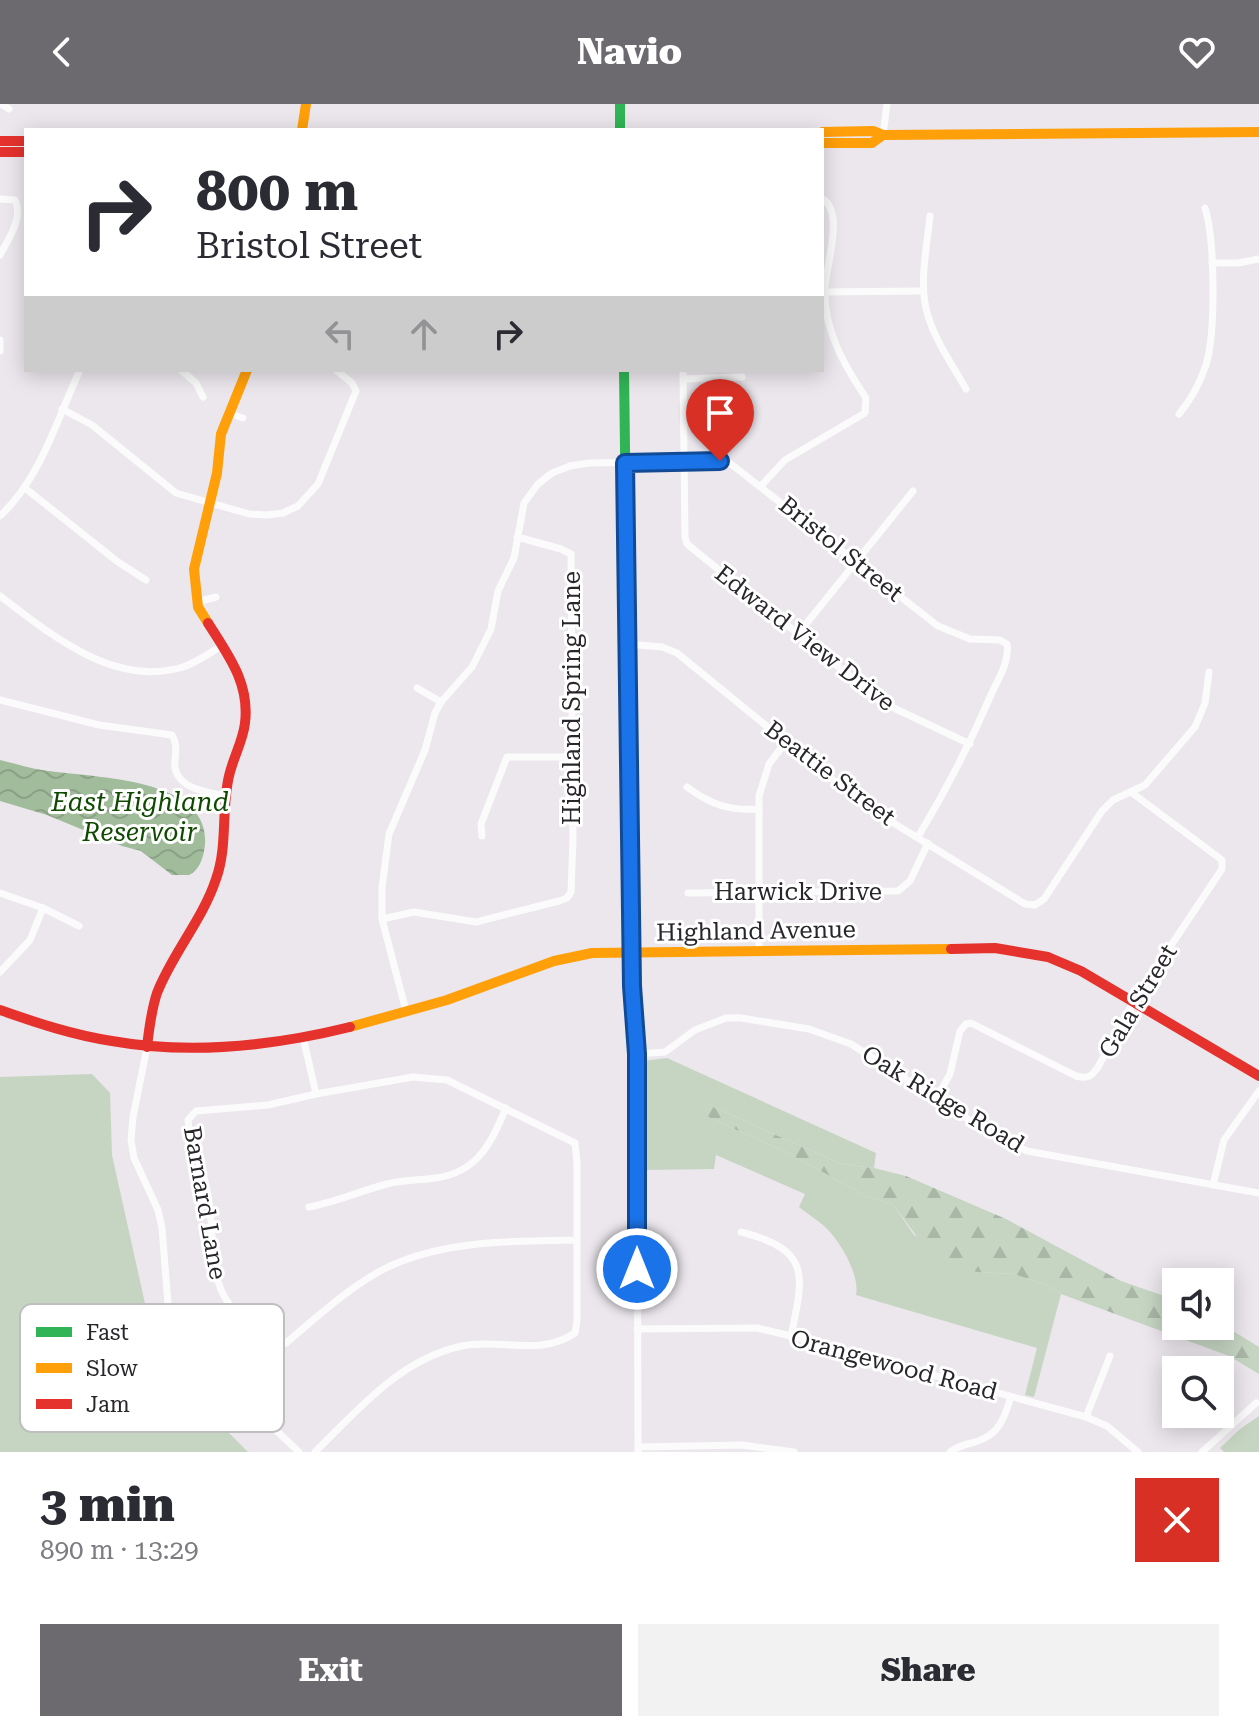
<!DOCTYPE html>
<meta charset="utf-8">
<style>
:root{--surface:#fff;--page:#f2f2f3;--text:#2b2b33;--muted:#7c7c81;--accent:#6d6a6f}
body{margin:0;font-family:"Roboto Serif",serif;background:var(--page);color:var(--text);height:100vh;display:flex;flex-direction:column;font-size:30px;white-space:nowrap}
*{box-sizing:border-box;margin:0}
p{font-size:26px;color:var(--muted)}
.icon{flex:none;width:44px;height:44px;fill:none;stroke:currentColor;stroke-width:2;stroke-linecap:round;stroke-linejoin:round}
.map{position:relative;height:1348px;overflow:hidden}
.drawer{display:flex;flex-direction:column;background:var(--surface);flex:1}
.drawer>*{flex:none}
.guide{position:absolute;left:24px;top:24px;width:800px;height:244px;border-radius:0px;box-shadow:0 4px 20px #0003;background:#fff;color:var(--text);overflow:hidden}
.buttons{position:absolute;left:1162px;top:1164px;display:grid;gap:16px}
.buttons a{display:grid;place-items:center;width:72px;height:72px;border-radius:0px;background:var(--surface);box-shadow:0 4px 20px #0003;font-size:40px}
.pin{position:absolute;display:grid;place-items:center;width:68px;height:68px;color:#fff;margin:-82px -34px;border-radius:50% 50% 50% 0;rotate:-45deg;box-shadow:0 0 8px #0007}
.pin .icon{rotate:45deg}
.me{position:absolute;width:88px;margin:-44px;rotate:0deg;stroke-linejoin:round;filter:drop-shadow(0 0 6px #0008)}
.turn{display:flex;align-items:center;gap:28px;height:168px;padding:0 40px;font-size:36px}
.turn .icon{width:104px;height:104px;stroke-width:2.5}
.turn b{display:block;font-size:56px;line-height:68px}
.lanes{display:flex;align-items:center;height:76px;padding:0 40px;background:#0003;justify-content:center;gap:40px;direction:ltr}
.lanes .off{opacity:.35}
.round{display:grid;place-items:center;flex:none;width:84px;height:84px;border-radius:0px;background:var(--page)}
.summary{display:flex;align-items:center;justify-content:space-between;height:136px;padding:0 40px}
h1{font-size:48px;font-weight:800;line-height:60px}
.action{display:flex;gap:16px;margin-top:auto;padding:16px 40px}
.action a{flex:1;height:92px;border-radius:0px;background:var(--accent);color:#fff;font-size:32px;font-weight:800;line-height:92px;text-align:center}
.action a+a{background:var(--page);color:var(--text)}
header{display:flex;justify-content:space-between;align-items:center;height:104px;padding:0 40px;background:var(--accent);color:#fff;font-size:36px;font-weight:800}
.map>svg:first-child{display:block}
.grass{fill:#c5d5c2}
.forest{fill:url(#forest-firs)}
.water{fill:url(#water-waves)}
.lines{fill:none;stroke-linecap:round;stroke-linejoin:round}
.street{stroke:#fcfbfc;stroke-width:7}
.fast{stroke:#30b455;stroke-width:10}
.slow{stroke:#ff9f0a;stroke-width:10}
.jam{stroke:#e5322d;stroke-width:10}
.route-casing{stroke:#114b97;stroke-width:20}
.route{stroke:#1a73e8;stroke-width:14}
.labels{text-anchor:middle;stroke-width:6;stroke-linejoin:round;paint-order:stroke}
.street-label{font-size:24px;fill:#29262b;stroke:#fff}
.water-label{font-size:26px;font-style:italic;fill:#0f4a00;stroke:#fff}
.key{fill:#fff;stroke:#bfbebf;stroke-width:2}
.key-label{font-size:22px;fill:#29262b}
</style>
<header><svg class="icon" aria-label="back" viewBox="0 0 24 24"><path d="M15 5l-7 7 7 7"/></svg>Navio<svg class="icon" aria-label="heart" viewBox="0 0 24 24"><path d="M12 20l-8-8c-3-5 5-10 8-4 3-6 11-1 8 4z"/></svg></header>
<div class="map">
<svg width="1259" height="1348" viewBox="0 0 1259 1348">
<defs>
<pattern id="forest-firs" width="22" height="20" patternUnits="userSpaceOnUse" patternTransform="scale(2)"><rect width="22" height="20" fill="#c5d5c2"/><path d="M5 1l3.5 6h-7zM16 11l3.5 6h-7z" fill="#a9b7a7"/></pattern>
<pattern id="water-waves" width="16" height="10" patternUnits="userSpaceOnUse" patternTransform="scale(2)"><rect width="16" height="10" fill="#a0bc9a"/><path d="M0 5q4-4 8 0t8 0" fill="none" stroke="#8aa185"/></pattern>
</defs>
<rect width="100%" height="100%" fill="#ebe7ed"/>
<g class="grass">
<path d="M667 954 876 1049 874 1064 841 1060 707 1000 712 1015 786 1048 868 1093 893 1100 914 1131 976 1168 1014 1170 1047 1181 1061 1190 1034 1293 1025 1291 1037 1244 856 1191C860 1172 842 1141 829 1127 821 1118 809 1111 799 1103L805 1090 716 1051 714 1065 645 1066 643 957Z"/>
<polygon points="92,970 110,989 112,1051 158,1258 248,1348 0,1348 0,973"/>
<polygon points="1259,1312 1259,1348 1224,1348 1220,1344 1240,1325"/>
</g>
<polygon class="forest" points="693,997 707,1000 841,1060 874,1064 906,1072 1006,1115 1121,1177 1176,1196 1176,1222 1220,1222 1220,1219 1259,1243 1259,1270 1229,1252 1061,1190 1047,1181 1014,1170 976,1168 931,1152 893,1100 868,1093 786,1048 712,1015 693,1002"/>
<path class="water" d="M0 656C14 659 28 664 42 666 87 674 210 671 205 740 204 752 200 766 189 771H172L141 747 122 742 47 711 0 697Z"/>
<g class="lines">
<g class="street">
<polyline points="1,0 9,5"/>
<polyline points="883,31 887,0"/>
<path d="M0 95 15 96C24 113 8 136 0 151"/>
<path d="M930 112C927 144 918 181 928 212 936 238 953 262 966 285"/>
<polyline points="1212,159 1238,159 1259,155"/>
<polyline points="822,188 923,187"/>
<polyline points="0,236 0,247"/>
<polyline points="181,266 196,279 203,293"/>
<polyline points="683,266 685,433 687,440 883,599 970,640"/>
<polyline points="683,275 742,273"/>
<polyline points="62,305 92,321 176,389 249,410 267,411 283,409 298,402 318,380 356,287 352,279 336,266"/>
<polyline points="228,309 243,314"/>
<path d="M1179 310C1191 296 1200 279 1206 261 1216 228 1215 136 1205 104"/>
<path d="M761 382 785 356 865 309 866 294C844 261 823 225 825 184 826 162 845 106 822 95"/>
<polyline points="25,384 118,458 146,476"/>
<path d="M0 412C41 374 57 315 80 266"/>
<path d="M0 492C50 530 114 584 183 563 197 558 209 550 221 542"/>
<polyline points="197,498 216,493"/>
<polyline points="798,530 913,387"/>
<polyline points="627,540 662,543 677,549 861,699 1025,800 1035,801 1044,795 1102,707 1113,696 1145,681 1195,623 1205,599 1209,568"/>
<polyline points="417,584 441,598"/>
<path d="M0 596 99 621 172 631C177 639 176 646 175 656 172 684 205 688 227 692"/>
<path d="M687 683C711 701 730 707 759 705"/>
<polyline points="482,732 481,720 507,653 572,653"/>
<polyline points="0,789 43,804 79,822"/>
<polyline points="688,789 898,787 910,777 928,739"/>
<polyline points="382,815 414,808 476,818 559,797 567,794 571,788 573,735 571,450 561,445 517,433"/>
<polyline points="759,847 759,692 769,660 786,638"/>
<polyline points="632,848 632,882 637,950 638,1348"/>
<polyline points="0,868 30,836 43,804"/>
<path d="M406 907 382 815V784L389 730 425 646 435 609 441 598 472 563 491 525 498 487 514 454 524 399 538 380 552 369 570 362 589 359 720 357 731 360 938 522 970 535 1000 536 1007 540C1010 558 997 577 990 593 969 642 945 688 918 733"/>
<polyline points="303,933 316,990"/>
<polyline points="147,943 133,1013 131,1036 134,1054 158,1106 162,1124 168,1200 172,1217 191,1246 299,1348"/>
<polyline points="637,950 665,948 695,926 726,914 741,914 809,925 851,940 988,1028 1027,1047 1259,1089"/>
<path d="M936 995 950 970 960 927 966 920 971 919 1076 972C1088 975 1091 973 1098 963L1134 897 1222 765V756L1131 688"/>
<polyline points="1213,1081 1224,1036 1259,987"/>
<path d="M309 1103C336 1098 360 1087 387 1080 403 1076 420 1076 436 1074 478 1068 491 1039 506 1004"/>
<path d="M741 1128C811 1146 804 1170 791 1232"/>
<polyline points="637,1225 757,1224 791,1232 1086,1313 1107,1322 1138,1348"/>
<polyline points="1086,1313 1110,1252"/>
<polyline points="638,1343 742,1341 794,1348"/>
<path d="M315 1348C358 1306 400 1255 462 1242 500 1234 540 1253 575 1229L577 1217V1058L575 1039 447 976 413 973 316 990 268 1001 196 1007 188 1016C189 1039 201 1059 206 1081 220 1140 198 1181 252 1224 260 1230 268 1237 277 1241L286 1239C317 1213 348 1184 384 1165 441 1136 514 1137 577 1136"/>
<path d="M950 1348C958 1342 966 1340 975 1338 999 1331 1004 1315 1011 1293"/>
<polyline points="1202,1348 1256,1299"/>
</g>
<g class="fast">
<polyline points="620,0 620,26"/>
<polyline points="624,266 630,734"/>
</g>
<g class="slow">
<polyline points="302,26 306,0"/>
<polyline points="822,28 873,27 883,31 1259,28"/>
<polyline points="822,39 872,39 883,31"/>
<polyline points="208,519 198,503 194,465 217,369 221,330 247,266"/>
<polyline points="630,734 632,848"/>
<polyline points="350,923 447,896 554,857 592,849 951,845"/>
</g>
<g class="jam">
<polyline points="0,37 26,37"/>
<polyline points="0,48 26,48"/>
<polyline points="951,845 995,844 1048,853 1081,867 1259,972"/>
<path d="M0 906C37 919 73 931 112 937 190 951 273 942 350 923"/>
<path d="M147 943C149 925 151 907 157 889 172 850 203 815 216 775 228 742 221 705 229 672 233 654 243 637 245 619 250 579 228 551 208 519"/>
</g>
</g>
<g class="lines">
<g class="route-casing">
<polyline id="route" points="637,1165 637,950 632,882 625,359 720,357"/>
</g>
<use href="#route" class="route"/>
</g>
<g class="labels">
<g class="street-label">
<text transform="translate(841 445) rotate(39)" y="8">Bristol Street</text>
<text transform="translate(805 534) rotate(38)" y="8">Edward View Drive</text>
<text transform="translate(572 594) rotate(-90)" y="8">Highland Spring Lane</text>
<text transform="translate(830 669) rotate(37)" y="8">Beattie Street</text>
<text x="798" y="796">Harwick Drive</text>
<text transform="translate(756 827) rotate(-1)" y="8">Highland Avenue</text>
<text transform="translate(1138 897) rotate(-59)" y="8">Gala Street</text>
<text transform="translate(943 995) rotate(31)" y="8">Oak Ridge Road</text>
<text transform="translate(205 1099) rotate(80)" y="8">Barnard Lane</text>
<text transform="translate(894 1261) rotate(15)" y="8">Orangewood Road</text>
</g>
<g class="water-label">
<text x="140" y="707">East Highland<tspan x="140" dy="30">Reservoir</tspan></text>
</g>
</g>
<rect x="20" y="1200" width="264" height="128" rx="12" class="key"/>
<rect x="36" y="1223" width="36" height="10" fill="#30b455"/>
<rect x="36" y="1259" width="36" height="10" fill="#ff9f0a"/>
<rect x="36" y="1295" width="36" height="10" fill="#e5322d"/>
<g class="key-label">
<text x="86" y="1236">Fast</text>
<text x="86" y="1272">Slow</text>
<text x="86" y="1308">Jam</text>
</g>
</svg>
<div class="buttons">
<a><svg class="icon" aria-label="sound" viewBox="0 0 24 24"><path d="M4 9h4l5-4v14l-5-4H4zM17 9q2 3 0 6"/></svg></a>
<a><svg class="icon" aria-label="search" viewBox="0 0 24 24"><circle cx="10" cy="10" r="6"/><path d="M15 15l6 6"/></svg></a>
</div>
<div class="pin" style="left:720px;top:357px;background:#d93025"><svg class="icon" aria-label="arrive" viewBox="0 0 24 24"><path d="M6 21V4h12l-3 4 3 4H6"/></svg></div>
<svg class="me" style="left:637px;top:1165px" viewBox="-20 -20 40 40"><circle r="17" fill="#1a73e8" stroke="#fff" stroke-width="3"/><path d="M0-11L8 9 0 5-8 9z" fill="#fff"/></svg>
<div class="guide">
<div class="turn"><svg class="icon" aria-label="right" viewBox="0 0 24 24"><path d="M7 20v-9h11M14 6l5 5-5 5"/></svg><div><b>800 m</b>Bristol Street</div></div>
<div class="lanes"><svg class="icon off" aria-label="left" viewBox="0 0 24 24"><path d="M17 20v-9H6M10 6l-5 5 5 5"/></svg><svg class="icon off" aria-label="ahead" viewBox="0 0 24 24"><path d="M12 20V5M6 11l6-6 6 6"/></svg><svg class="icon" aria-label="right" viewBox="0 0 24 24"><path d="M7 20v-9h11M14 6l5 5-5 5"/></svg></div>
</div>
</div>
<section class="drawer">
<div class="summary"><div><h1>3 min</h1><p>890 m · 13:29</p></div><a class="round" style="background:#d93025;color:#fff"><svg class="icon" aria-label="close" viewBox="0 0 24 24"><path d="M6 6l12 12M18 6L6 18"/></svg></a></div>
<div class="action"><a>Exit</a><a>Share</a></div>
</section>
